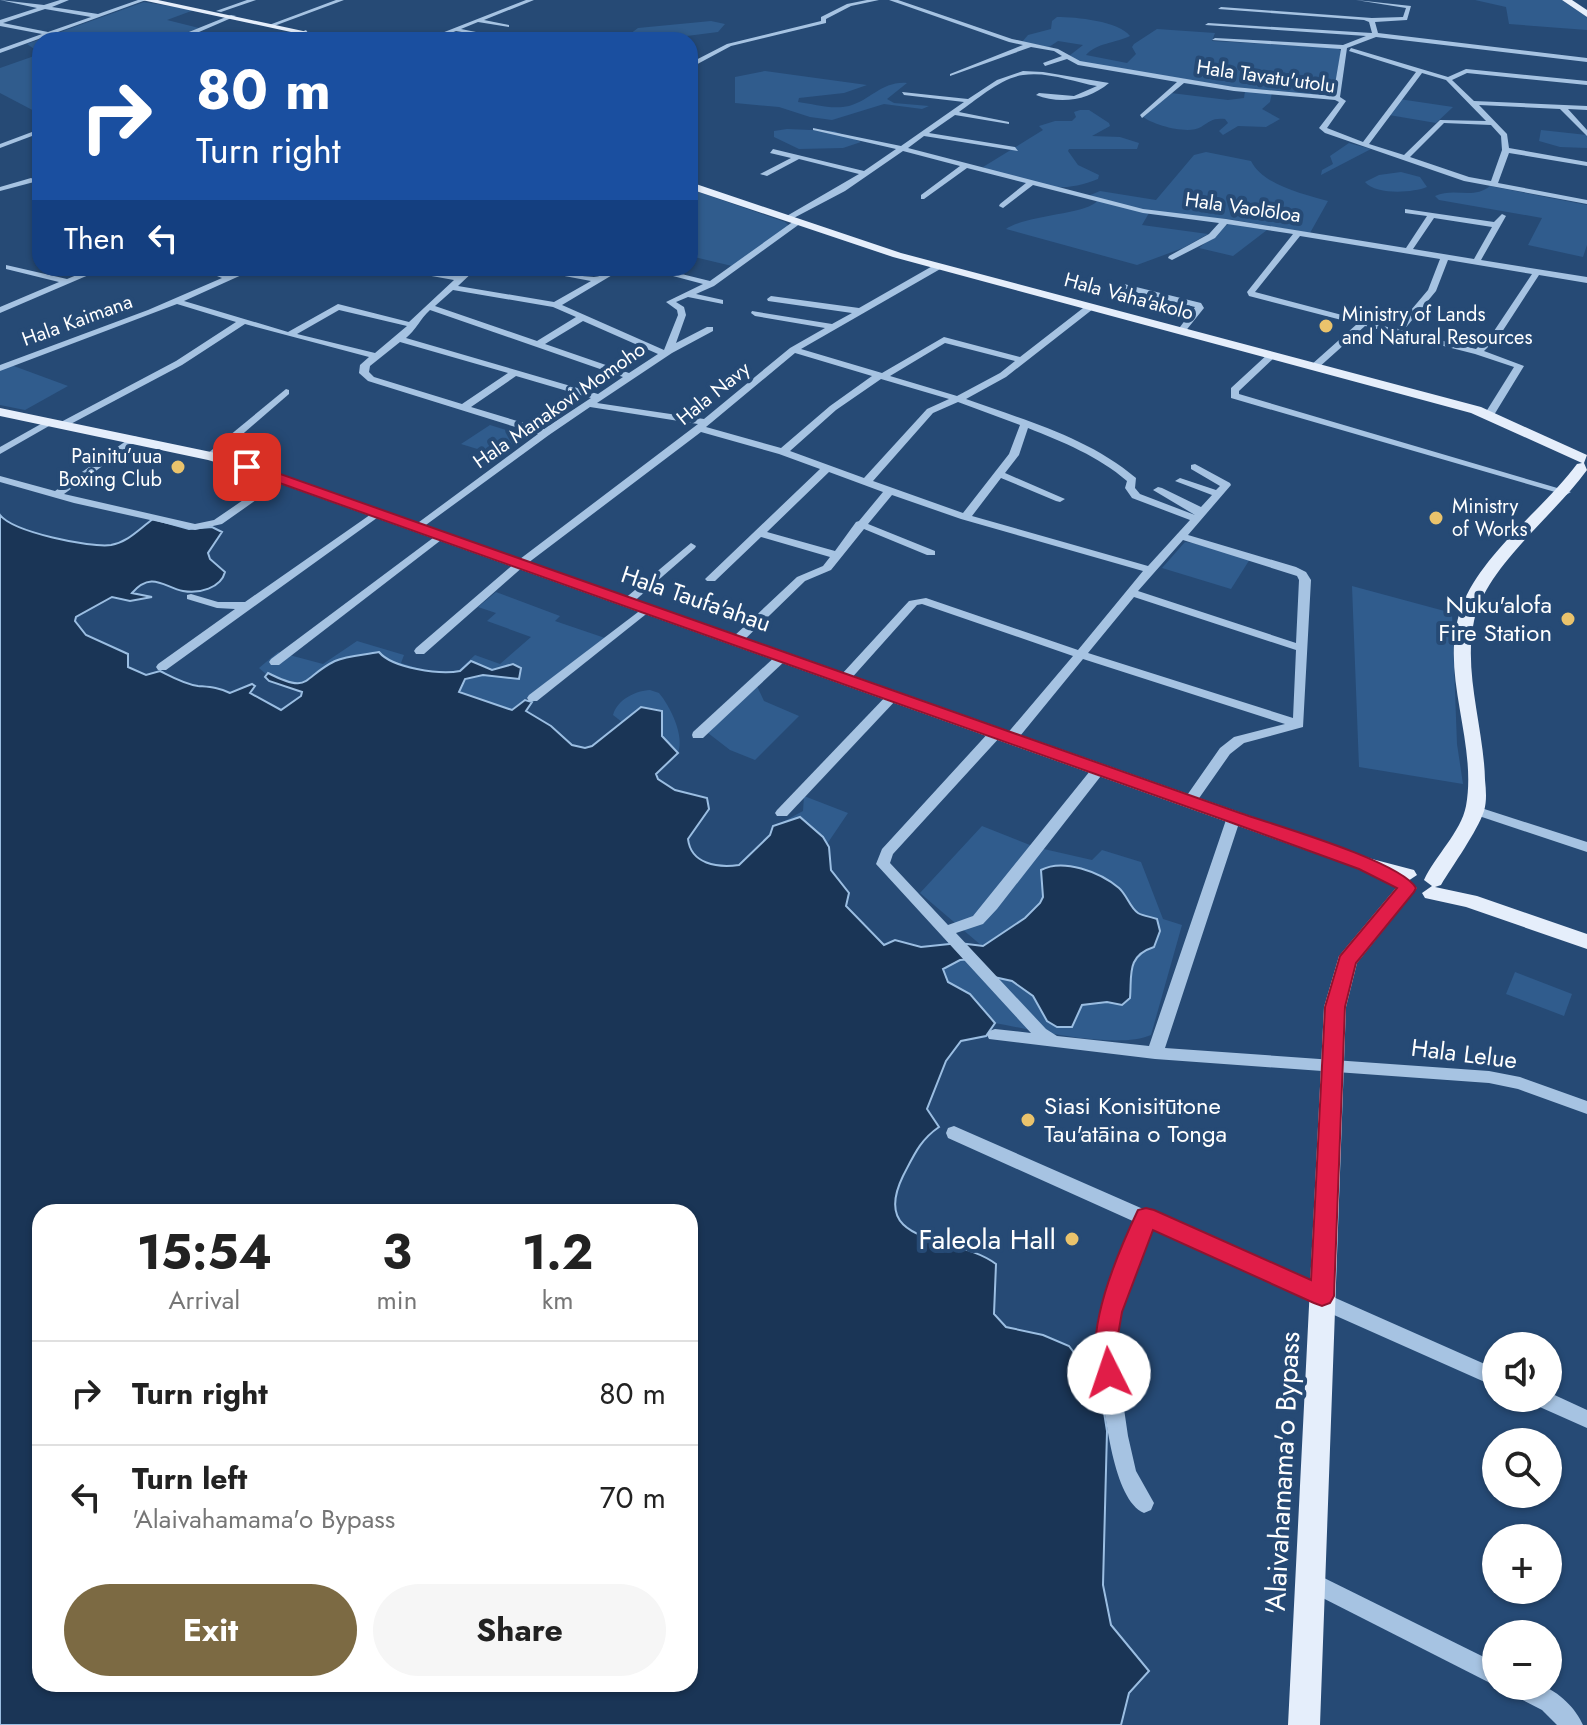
<!DOCTYPE html>
<meta charset="utf-8">
<style>
:root{--surface:#fff;--page:#f6f6f6;--text:#222;--muted:#767676;--line:#e0e0e0;--accent:#7c6a43}
body{margin:0;font-family:Jost,sans-serif;background:var(--page);color:var(--text);height:100vh;display:flex;flex-direction:column;font-size:30px;white-space:nowrap}
*{box-sizing:border-box;margin:0}
p{font-size:26px;color:var(--muted)}
.icon{flex:none;width:44px;height:44px;fill:none;stroke:currentColor;stroke-width:2;stroke-linecap:round;stroke-linejoin:round}
.map{position:relative;flex:1;overflow:hidden}
.side{position:absolute;left:32px;top:1204px;width:666px;height:488px;display:flex;flex-direction:column;background:var(--surface);border-radius:24px;box-shadow:0 2px 6px #0004}
.side>*{flex:none}
.top-card{position:absolute;left:32px;top:32px;width:666px;height:244px;border-radius:24px;box-shadow:0 2px 6px #0004;background:#1a4fa0;color:#fff;overflow:hidden}
.tools{position:absolute;left:1482px;top:1332px;display:grid;gap:16px}
.tools a{display:grid;place-items:center;width:80px;height:80px;border-radius:50%;background:var(--surface);box-shadow:0 2px 6px #0004;font-size:40px}
.pin{position:absolute;display:grid;place-items:center;width:68px;height:68px;color:#fff;margin:-34px;border-radius:16px;box-shadow:0 4px 12px #0006}
.me{position:absolute;width:88px;margin:-44px;rotate:356deg;stroke-linejoin:round;filter:drop-shadow(0 0 6px #0008)}
.turn{display:flex;align-items:center;gap:28px;height:168px;padding:0 32px;font-size:36px}
.turn .icon{width:104px;height:104px;stroke-width:2.5}
.turn b{display:block;font-size:56px;line-height:68px}
.then{display:flex;align-items:center;height:76px;padding:0 32px;background:#0003;gap:16px;font-size:30px}
.eta{display:flex;justify-content:space-evenly;align-items:center;height:136px;text-align:center}
.eta b{font-size:48px;font-weight:700;line-height:56px}
.button{display:flex;gap:16px;margin-top:auto;padding:16px 32px}
.button a{flex:1;height:92px;border-radius:48px;background:var(--accent);color:#fff;font-size:32px;font-weight:700;line-height:92px;text-align:center}
.button a+a{background:var(--page);color:var(--text)}
ul{padding:0;list-style:none}
li{display:flex;align-items:center;gap:24px;height:104px;padding:0 32px;border-top:2px solid var(--line)}
li div{flex:1}
li b{display:block;font-size:30px}
li em{font-style:normal}
.map>svg:first-child{display:block}
.green{fill:#305c8d}
.water{fill:#1a3556;stroke:#9bbee2;stroke-width:2;fill-rule:evenodd}
.lines{fill:none;stroke-linecap:round;stroke-linejoin:round}
.minor{fill:#a6c3e2;fill-rule:evenodd}
.major{fill:#e5eefb;fill-rule:evenodd}
.route{fill:#e11d48;stroke:#92132f;stroke-width:2}
.poi-dot{fill:#eac36c;stroke:#264a75;stroke-width:3}
.labels{text-anchor:middle;stroke-width:8;stroke-linejoin:round;paint-order:stroke}
.far-street-label{font-size:20px;fill:#fff;stroke:#264a75}
.far-poi-label{font-size:20px;fill:#fff;stroke:#264a75;text-anchor:start}
.street-label{font-size:24px;fill:#fff;stroke:#264a75}
.poi-label{font-size:24px;fill:#fff;stroke:#264a75;text-anchor:end}
.near-poi-label{font-size:28px;fill:#fff;stroke:#264a75;text-anchor:end}
.near-street-label{font-size:28px;fill:#fff;stroke:#264a75}
</style>
<div class="map">
<svg width="1587" height="1725" viewBox="0 0 1587 1725">
<rect width="100%" height="100%" fill="#264a75"/>
<g class="green">
<polygon points="1475,0 1562,0 1587,17 1587,30 1509,24 1506,7"/>
<polygon points="144,2 194,10 167,20 199,28 168,40 40,40 40,53 27,44"/>
<path d="M1057 17C1076 17 1119 21 1130 36 1116 43 1096 43 1086 55L1127 63 1136 54 1132 47 1134 44 1157 29 1215 33 1212 41 1338 48 1341 51 1333 96 1234 87 1079 62 1069 56 1083 45 1058 41 1049 47 1022 42 1028 35 1051 29 1052 21Z"/>
<polygon points="711,21 725,24 718,32 679,37 680,40 622,40 638,28"/>
<polygon points="40,54 40,114 0,93 0,68"/>
<path d="M765 71 867 85 844 93 799 98 798 102C814 104 832 110 849 106 871 100 882 81 907 83L887 99 894 103 929 106 922 109 884 104 832 120 810 117 779 107 735 103V77Z"/>
<path d="M1245 91 1272 93 1270 102 1262 109 1280 119 1266 127 1238 126 1223 135 1219 131 1228 123 1225 119C1212 118 1211 121 1201 127 1188 135 1154 125 1143 117L1171 93 1228 100 1244 98Z"/>
<polygon points="1399,99 1453,107 1436,123 1389,115"/>
<path d="M1080 110H1089L1109 123 1110 126 1092 136 1120 137 1139 143 1137 149H1069L1068 151 1078 165 1099 175 1098 179C1058 196 1020 185 983 167L1043 130 1039 126 1055 121H1072L1076 117 1074 112Z"/>
<polygon points="787,129 834,131 861,142 843,148 799,149 774,137 774,131"/>
<polygon points="1541,130 1587,135 1587,148 1560,147 1539,141"/>
<polygon points="1349,143 1371,149 1321,175 1322,170 1333,164 1330,156"/>
<path d="M1206 152 1251 161C1263 185 1303 194 1328 201L1310 233 1228 219 1149 213 1142 225 1208 234 1183 248 1137 265 1006 229C1026 215 1088 214 1097 201L1088 196 1100 191 1156 200 1194 155Z"/>
<path d="M1401 172 1420 177 1427 187C1412 193 1376 195 1365 182L1379 175Z"/>
<path d="M1490 186 1587 205V245L1583 257 1528 245 1542 218 1439 200 1435 196C1455 187 1473 200 1490 186Z"/>
<polygon points="690,189 785,222 789,226 732,266 690,256"/>
<polygon points="1228,224 1267,230 1233,256 1199,248"/>
<polygon points="11,365 68,386 25,410 0,405 0,369"/>
<polygon points="490,425 525,436 497,455 461,444"/>
<polygon points="1185,542 1193,543 1250,559 1231,589 1162,568"/>
<polygon points="1352,586 1452,613 1457,744 1463,784 1359,767"/>
<polygon points="496,592 560,616 555,621 605,638 512,710 459,692 465,680 422,681 391,660 374,653 343,658 301,684 274,681 259,668 278,652 323,664 357,641 404,655 401,663 430,672 457,672 475,655 500,664 531,637 487,621 496,613 478,607"/>
<polygon points="756,684 764,701 799,716 755,760 730,750 708,733"/>
<path d="M650 690 659 693C670 706 685 736 678 753L662 736V715L657 709 641 707 622 722 613 715C618 699 635 691 650 690Z"/>
<polygon points="804,796 848,813 827,844 819,847 777,825 803,811"/>
<path d="M982 826 1035 847 1092 860 1102 850 1141 862 1163 919 1182 925 1151 1035C1117 1050 1033 1030 995 1023L970 994 948 982 943 969 960 960 973 959 1025 918 982 946 920 893Z"/>
<polygon points="1515,972 1572,994 1564,1016 1506,994"/>
</g>
<path class="water" d="M0 515C13 532 90 548 111 545 128 542 139 529 153 519L189 529 212 527 222 532 208 553 210 559 225 572C221 588 199 594 183 591 165 588 152 570 132 593L152 597 130 601 112 597 76 617 75 621 86 635 128 654V667L146 675 160 671C172 677 184 684 198 686 209 687 218 687 230 693L252 684 255 686 250 693 281 710 301 696 302 692 269 681 265 677 268 673C311 695 302 677 335 661 348 655 365 655 379 652 392 668 440 675 460 671L471 661 492 670 513 664 521 668 519 679 483 675 465 679 459 692 512 710 525 700 532 702 526 711 551 726 572 745 585 748 592 746 641 707 662 711V736L678 753 656 774 658 779 675 790 707 798 709 809 688 839C691 864 717 868 739 865L770 835 773 826 800 817 823 837 829 847 831 870 849 893 846 906 884 945 895 940 921 947 959 943 983 946 1025 918 1040 903 1043 897 1041 870C1063 858 1100 872 1119 888 1127 895 1130 908 1138 913 1143 916 1152 917 1157 919L1160 931 1154 947C1126 956 1132 975 1130 998L1122 1005 1107 1002 1082 1005 1072 1027H1057L1047 1021 1033 996 1012 981 994 977 973 959 960 960 943 969 948 982 970 994 995 1023 986 1036 961 1041 946 1061 927 1109 939 1127C920 1140 914 1155 903 1176 868 1248 957 1234 996 1264L994 1314 1006 1327 1043 1335 1069 1346 1100 1387 1107 1431 1103 1585 1111 1625 1149 1671 1129 1693 1121 1725H0ZM40 1212H690V1684H40Z"/>
<g class="lines">
<g class="minor">
<path d="M0 0 44 5 60 0H69L52 7 98 14 138 0H146L0 53V49L42 34 0 26V20L37 8ZM45 9 91 17 48 32 3 23Z"/>
<polygon points="247,0 256,0 221,12 216,11"/>
<polygon points="336,0 344,0 274,26 269,25"/>
<polygon points="526,0 534,0 484,20 509,25 509,27 478,22 461,29 491,35 491,37 456,31 433,40 424,40"/>
<polygon points="867,0 879,0 851,6 826,19 826,23 731,46 690,68 690,63 727,44 821,21 821,17 847,4"/>
<path d="M889 0H898L1012 39 1058 49 1080 61 1234 87 1333 96 1341 49 1212 40 1215 38 1343 45 1366 36 1205 25 1208 23 1372 33 1369 22 1364 20 1218 9 1221 7 1372 18 1403 17 1406 8 1356 0 1411 6 1407 20 1375 22 1378 33 1587 58V62L1376 37 1347 48 1340 97 1346 101 1327 128 1363 142 1416 72 1349 51 1351 48 1448 77 1466 69 1587 81V85L1467 73 1452 80 1474 101 1587 106V110L1568 109 1587 130V136L1560 109 1479 105 1507 134 1509 148 1587 162V166L1509 153 1498 183 1587 200V204L1464 181 1325 133 1319 128 1339 102 1335 100 1234 91 1184 83 1142 118 1140 115 1177 82 1078 65 1067 59 1045 66 1043 63 1062 56 1054 51 1031 47 950 76V74L1023 45 1009 42ZM1422 73 1446 80 1486 121 1440 120 1404 155 1369 144ZM1444 123 1491 125 1501 136 1502 150 1491 181 1469 177 1410 157Z"/>
<path d="M231 15 236 16 199 32 231 40C219 40 208 35 196 35 187 34 179 40 169 40Z"/>
<polygon points="306,30 308,33 292,40 284,40"/>
<path d="M1023 71 1043 72 1109 83C1089 100 1061 105 1036 95L1039 93 1074 96 1097 86C1074 82 1047 71 1023 75 1001 78 976 100 959 112L1009 122V124L955 115 929 133 1015 147 1018 151 924 136 908 148 1143 209 1226 219 1406 248 1427 216 1405 213V209L1494 222 1502 214 1506 216 1481 260 1587 277V283L1539 275 1500 335 1484 351 1524 366 1494 415 1489 418 1484 415 1514 367 1475 354 1365 326 1317 369H1311V365L1357 324 1249 296 1247 292 1293 234 1227 224 1215 238 1172 260 1168 258 1169 256 1209 234 1219 223 1143 213 1033 185 1003 208 999 206 1000 204 1026 183 967 168 924 199H921V195L960 166 903 151 845 191 788 221 784 219 785 217 859 174 799 159 767 176 760 174 791 158 770 153 773 149 864 171 896 149 813 130V128L901 146 964 102 904 95 902 92 968 99 997 80ZM1434 218 1492 227 1474 259 1413 249ZM1300 236 1440 259 1428 290 1395 329 1255 292ZM1448 260 1532 274 1494 331 1476 349 1403 331 1436 291Z"/>
<polygon points="40,129 40,133 0,148 0,144"/>
<polygon points="31,178 35,180 34,182 0,191 0,187"/>
<path d="M794 221 801 223 714 286 696 294 723 300V304L688 297 676 302 684 307 686 315 676 343 707 327H713V331L672 353 597 403 704 419 790 348 825 328 755 316 751 313 752 311 832 324 852 313 768 301 767 299 771 296 859 308 936 264H942V268L801 349 882 373 944 337 1020 357 1087 305H1093V309L1006 377 966 399C1024 420 1088 437 1136 478L1135 488 1140 494 1195 515 1153 490 1158 487 1162 488 1201 507 1212 495 1175 481 1180 478 1216 490 1220 486 1191 469V465L1195 464 1230 483 1231 485 1188 535 1296 567 1306 572 1311 580 1303 727 1244 743 1230 754 1195 804 1190 805 1183 801 1220 748 1234 737 1285 724 1083 659 1016 741H1006L1005 738 1006 735 1073 656 922 604 917 605 849 681H841L839 678 841 675 909 601 926 598 1078 650 1143 571 961 519 892 495 868 524 935 551V555H927L864 529 831 570 805 581 741 643H733V637L797 577 823 566 830 557 761 537 715 581H707L705 579 820 469 779 454 701 432 524 566 424 654H416L414 651 416 648 516 562 698 424 590 407 549 435 419 530 415 529V525L538 434 368 381 359 373 360 365 369 357 245 324 182 365 65 427H59V423L176 361 236 322 177 304 0 371V365L148 310 222 278 197 268H209L229 275 246 268H257L184 301 288 332 338 304 409 322 454 280 409 272 410 268 459 276 468 268H477L458 286 554 302 591 281 522 268C546 268 569 276 594 277 604 277 613 268 624 268L562 305 664 350 678 315 677 310 666 302 703 284 643 268H657L710 281ZM453 290 553 307 576 317 537 341 435 306ZM339 310 407 326 375 353 297 334ZM430 310 623 377 598 394 406 338C416 330 420 319 430 310ZM583 321 658 354 629 373 545 344ZM400 342 508 373 462 404 374 377 369 372 370 366ZM945 343 1015 361 1000 373 957 396 890 376ZM795 353 872 376 830 406 781 448 706 427ZM516 376 591 398 544 429 471 407ZM881 379 949 399 927 409 864 478 790 451 836 410ZM958 402 1020 425 1009 454 963 513 873 481 933 413ZM1028 428C1063 442 1098 456 1127 481L1125 488 1132 498 1190 520 1148 566 972 516 1001 478 1056 501 1060 502 1065 499 1005 473 1019 455ZM829 472 883 492 859 521 856 522 835 551 767 532ZM1183 540 1297 576 1299 580 1296 643 1138 591ZM1134 597 1296 650 1293 718 1088 653Z"/>
<polygon points="6,265 67,279 94,268 105,268 0,313 0,307 59,282 6,269"/>
<path d="M320 268H351C344 272 327 272 320 268Z"/>
<polygon points="1124,284 1201,303 1204,308 1184,333 1178,333 1177,331 1195,307 1121,289 1121,285"/>
<polygon points="1269,353 1277,355 1239,391 1239,394 1571,492 1566,495 1562,494 1231,398 1231,388"/>
<polygon points="286,389 289,390 289,394 215,458 207,458 207,454"/>
<polygon points="48,420 56,422 0,454 0,447"/>
<polygon points="133,436 137,437 137,441 64,494 195,524 214,520 277,477 285,477 286,479 222,524 195,530 74,503 0,482 0,476 55,491"/>
<polygon points="377,510 381,511 381,515 166,670 158,670 156,667 158,664 235,609 217,608 187,599 187,595 191,594 218,602 245,602"/>
<polygon points="441,532 445,533 445,537 279,665 271,665 269,662 271,659"/>
<polygon points="691,543 696,546 695,548 631,604 623,604 623,600"/>
<polygon points="646,606 652,609 650,611 537,701 529,701 527,698 529,695"/>
<polygon points="782,653 788,657 786,660 703,738 693,738 692,735 693,732 778,654"/>
<polygon points="893,692 897,693 899,696 897,699 787,816 777,816 775,813 777,810 889,693"/>
<polygon points="996,729 1002,733 1001,736 893,854 890,863 948,925 973,916 1094,766 1104,766 1106,769 1104,772 997,909 983,924 956,933 1046,1029 1057,1036 1149,1046 1227,817 1234,813 1241,817 1165,1048 1489,1071 1520,1077 1587,1101 1587,1114 1518,1089 1489,1083 1155,1059 989,1039 987,1035 989,1031 995,1029 1031,1033 876,864 882,849 991,730"/>
<polygon points="1475,806 1587,842 1587,852 1470,813 1468,810"/>
<path d="M954 1126 1328 1290 1331 1296 1496 1369V1387L1316 1307 1313 1300 1150 1229 1120 1312 1114 1341 1128 1436 1136 1471 1154 1503 1151 1510 1144 1513C1113 1500 1105 1412 1101 1382 1099 1368 1095 1353 1096 1339 1100 1302 1122 1258 1135 1222L948 1138 946 1133 948 1128Z"/>
<polygon points="1548,1392 1587,1410 1587,1428 1533,1404 1530,1398 1548,1398"/>
<polygon points="1310,1571 1496,1663 1496,1686 1303,1588 1300,1581 1303,1574"/>
<path d="M1508 1686C1518 1686 1531 1684 1541 1686 1558 1690 1577 1710 1583 1725H1557L1542 1710 1511 1694Z"/>
</g>
<g class="major">
<polygon points="142,0 158,0 345,40 328,40"/>
<polygon points="1562,0 1572,0 1587,10 1587,17"/>
<path d="M690 182 901 253 1481 407 1587 455 1584 463 1587 470C1554 516 1486 566 1474 621 1463 672 1484 729 1485 780 1486 790 1487 801 1484 811 1477 832 1453 865 1441 885L1435 887 1477 896 1587 934V949L1466 907 1425 898 1422 893 1432 886 1424 880C1435 856 1461 832 1466 806 1478 740 1437 670 1462 606 1482 553 1543 510 1577 464L1582 463 1471 413 893 257 690 189Z"/>
<polygon points="0,408 211,452 252,464 1372,859 1414,870 1417,875 1408,881 1417,888 1357,963 1346,1007 1320,1725 1288,1725 1324,1007 1339,956 1400,883 1406,881 1359,869 242,470 208,460 0,416"/>
</g>
</g>
<path class="route" d="M243 464H252L1240 813C1274 825 1400 861 1416 888L1414 892 1356 963 1345 1007 1334 1296 1330 1303 1322 1306 1314 1303 1153 1230 1122 1312 1117 1341 1122 1373 1118 1381 1109 1384 1101 1381C1081 1337 1118 1252 1138 1210L1146 1208 1154 1210 1311 1280 1325 1007 1340 956 1397 888 1359 869 1227 821 243 470Z"/>
<g class="poi-dot">
<circle cx="1326" cy="326" r="8"/>
<circle cx="178" cy="467" r="8"/>
<circle cx="1436" cy="518" r="8"/>
<circle cx="1568" cy="619" r="8"/>
<circle cx="1028" cy="1120" r="8"/>
<circle cx="1072" cy="1239" r="8"/>
</g>
<g class="labels">
<g class="far-street-label">
<text transform="translate(1266 76) rotate(8)" y="7">Hala Tavatu'utolu</text>
<text transform="translate(1243 207) rotate(8)" y="7">Hala Vaolōloa</text>
<text transform="translate(1129 296) rotate(15)" y="7">Hala Vaha'akolo</text>
<text transform="translate(77 320) rotate(-20)" y="7">Hala Kaimana</text>
<text transform="translate(713 393) rotate(-39)" y="7">Hala Navy</text>
<text transform="translate(559 405) rotate(-35)" y="7">Hala Manakovi Momoho</text>
</g>
<g class="far-poi-label">
<text x="1342" y="321">Ministry of Lands<tspan x="1342" dy="23">and Natural Resources</tspan></text>
<text x="162" y="463" text-anchor="end">Painitu’uua<tspan x="162" dy="23">Boxing Club</tspan></text>
<text x="1452" y="513">Ministry<tspan x="1452" dy="23">of Works</tspan></text>
</g>
<g class="street-label">
<text transform="translate(696 599) rotate(19)" y="8">Hala Taufa'ahau</text>
<text transform="translate(1464 1054) rotate(7)" y="8">Hala Lelue</text>
</g>
<g class="poi-label">
<text x="1552" y="613">Nuku'alofa<tspan x="1552" dy="28">Fire Station</tspan></text>
<text x="1044" y="1114" text-anchor="start">Siasi Konisitūtone<tspan x="1044" dy="28">Tau'atāina o Tonga</tspan></text>
</g>
<g class="near-poi-label">
<text x="1056" y="1249">Faleola Hall</text>
</g>
<g class="near-street-label">
<text transform="translate(1282 1473) rotate(-87)" y="10">'Alaivahamama'o Bypass</text>
</g>
</g>
</svg>
<div class="tools">
<a><svg class="icon" aria-label="sound" viewBox="0 0 24 24"><path d="M4 9h4l5-4v14l-5-4H4zM17 9q2 3 0 6"/></svg></a>
<a><svg class="icon" aria-label="search" viewBox="0 0 24 24"><circle cx="10" cy="10" r="6"/><path d="M15 15l6 6"/></svg></a>
<a>+</a>
<a>−</a>
</div>
<div class="pin" style="left:247px;top:467px;background:#d93025"><svg class="icon" aria-label="arrive" viewBox="0 0 24 24"><path d="M6 21V4h12l-3 4 3 4H6"/></svg></div>
<svg class="me" style="left:1109px;top:1373px" viewBox="-20 -20 40 40"><circle r="19" fill="#fff"/><path d="M0-13L10 11 0 6-10 11z" fill="#e11d48"/></svg>
<div class="top-card">
<div class="turn"><svg class="icon" aria-label="right" viewBox="0 0 24 24"><path d="M7 20v-9h11M14 6l5 5-5 5"/></svg><div><b>80 m</b>Turn right</div></div>
<div class="then">Then<svg class="icon" aria-label="left" viewBox="0 0 24 24"><path d="M17 20v-9H6M10 6l-5 5 5 5"/></svg></div>
</div>
<section class="side">
<div class="eta">
<div><b>15:54</b><p>Arrival</p></div>
<div><b>3</b><p>min</p></div>
<div><b>1.2</b><p>km</p></div>
</div>
<ul>
<li><svg class="icon" aria-label="right" viewBox="0 0 24 24"><path d="M7 20v-9h11M14 6l5 5-5 5"/></svg><div><b>Turn right</b></div><em>80 m</em></li>
<li><svg class="icon" aria-label="left" viewBox="0 0 24 24"><path d="M17 20v-9H6M10 6l-5 5 5 5"/></svg><div><b>Turn left</b><p>'Alaivahamama'o Bypass</p></div><em>70 m</em></li>
</ul>
<div class="button"><a>Exit</a><a>Share</a></div>
</section>
</div>
